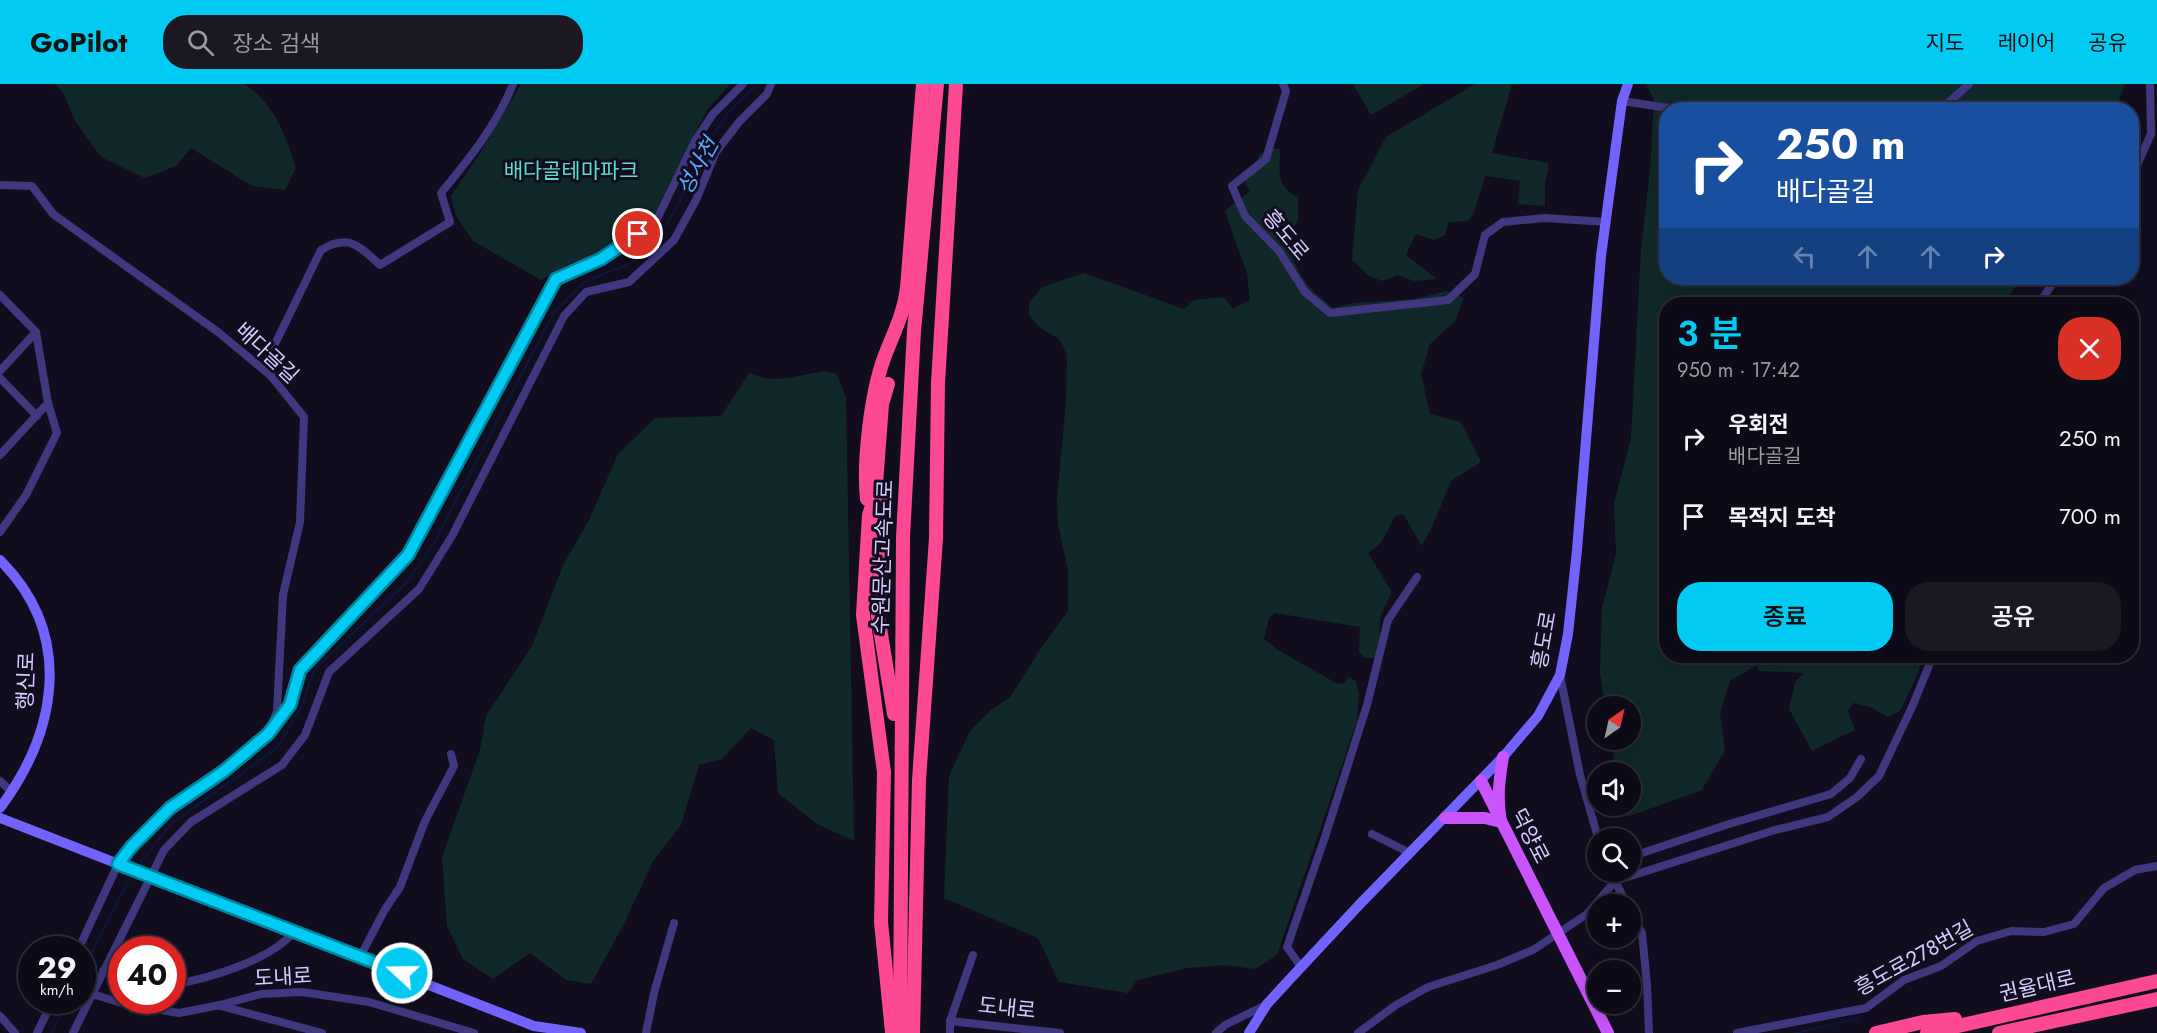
<!DOCTYPE html>
<html lang="ko">
<meta charset="utf-8">
<style>
:root{--surface:#0d0a17;--page:#1b1824;--text:#f1f3f6;--muted:#9a9aa1;--line:#2d2b36;--accent:#02cbf3}
body{margin:0;font-family:Jost,"Noto Sans KR",sans-serif;background:var(--page);color:var(--text);height:100vh;display:flex;flex-direction:column;font-size:22px;white-space:nowrap}
*{box-sizing:border-box;margin:0}
p{font-size:20px;color:var(--muted)}
.icon{flex:none;width:33px;height:33px;fill:none;stroke:currentColor;stroke-width:2;stroke-linecap:round;stroke-linejoin:round}
.map{position:relative;flex:1;overflow:hidden}
.sheet{position:absolute;left:1659px;top:213px;width:480px;height:366px;display:flex;flex-direction:column;background:var(--surface);border-radius:24px;box-shadow:0 3px 15px #0003,0 0 0 2px var(--line)}
.sheet>*{flex:none}
.banner{position:absolute;left:1659px;top:18px;width:480px;height:183px;border-radius:24px;box-shadow:0 3px 15px #0003,0 0 0 2px var(--line);background:#1a4fa0;color:#fff;overflow:hidden}
.needle{width:39px;rotate:34deg}
.fabs{position:absolute;left:1587px;top:612px;display:grid;gap:12px}
.fabs a{display:grid;place-items:center;width:54px;height:54px;border-radius:50%;background:var(--surface);box-shadow:0 3px 15px #0003,0 0 0 2px var(--line);font-size:30px}
.speed{position:absolute;left:18px;top:852px;display:flex;gap:12px;font-size:30px;font-weight:700;text-align:center}
.speed>*{display:grid;place-content:center;width:78px;height:78px;border-radius:50%;background:var(--surface);box-shadow:0 3px 15px #0003,0 0 0 2px var(--line);line-height:1}
.speed small{font-size:15px;font-weight:400}
.speed .limit{border:9px solid #d22;background:#fff;color:#111}
.pin{position:absolute;display:grid;place-items:center;width:51px;height:51px;color:#fff;margin:-26px;border:3px solid #fff;border-radius:50%;box-shadow:0 2px 6px #0007}
.me{position:absolute;width:66px;margin:-33px;rotate:291deg;stroke-linejoin:round;filter:drop-shadow(0 0 4px #0008)}
.turn{display:flex;align-items:center;gap:21px;height:126px;padding:0 18px;font-size:27px}
.turn .icon{width:78px;height:78px;stroke-width:2.5}
.turn b{display:block;font-size:42px;line-height:51px}
.lanes{display:flex;align-items:center;height:57px;padding:0 18px;background:#0003;justify-content:center;gap:30px;direction:ltr}
.lanes .off{opacity:.35}
.round{display:grid;place-items:center;flex:none;width:63px;height:63px;border-radius:24px;background:var(--page)}
.head{display:flex;align-items:center;justify-content:space-between;height:102px;padding:0 18px}
h1{font-size:36px;font-weight:600;line-height:45px;color:var(--accent)}
.action{display:flex;gap:12px;margin-top:auto;padding:12px 18px}
.action a{flex:1;height:69px;border-radius:24px;background:var(--accent);color:#111;font-size:24px;font-weight:600;line-height:69px;text-align:center}
.action a+a{background:var(--page);color:var(--text)}
ul{padding:0;list-style:none}
li{display:flex;align-items:center;gap:18px;height:78px;padding:0 18px}
li div{flex:1}
li b{display:block;font-size:22px}
li em{font-style:normal}
header{display:flex;align-items:center;gap:36px;box-sizing:border-box;height:84px;padding:0 30px;background:var(--accent);color:#111}
header strong{font-size:28px}
nav{display:flex;gap:33px;margin-inline-start:auto;font-size:21px}
.search{width:420px;height:54px;background:var(--page);display:flex;align-items:center;gap:15px;box-sizing:border-box;padding:0 21px;border-radius:24px;color:var(--muted);font-size:22px}
.map>svg:first-child{display:block}
.green{fill:#102829}
.lines{fill:none;stroke-linecap:round;stroke-linejoin:round}
.stream{stroke:#09183c;stroke-width:2}
.street{stroke:#3f387e;stroke-width:8}
.secondary{stroke:#7263fd;stroke-width:10}
.primary{stroke:#c954fd;stroke-width:12}
.highway{stroke:#fd4893;stroke-width:14}
.route-casing{stroke:#01849e;stroke-width:15}
.route{stroke:#02cbf3;stroke-width:10}
.labels{text-anchor:middle;stroke-width:6;stroke-linejoin:round;paint-order:stroke}
.park-label{font-size:21px;fill:#59ddc5;stroke:#110d1f}
.street-label{font-size:21px;fill:#d5cbfe;stroke:#110d1f}
.water-label{font-size:22px;font-style:italic;fill:#5aa7fd;stroke:#110d1f}
</style>
<header>
<strong>GoPilot</strong>
<div class="search"><svg class="icon" aria-label="search" viewBox="0 0 24 24"><circle cx="10" cy="10" r="6"/><path d="M15 15l6 6"/></svg>장소 검색</div>
<nav><a>지도</a><a>레이어</a><a>공유</a></nav>
</header>
<div class="map">
<svg width="2157" height="949" viewBox="0 0 2157 949">
<rect width="100%" height="100%" fill="#110d1f"/>
<g class="green">
<path d="M55 0H245C275 22 285 49 296 84L285 106 252 102 191 64 176 82 145 94 101 73 76 38 63 9Z"/>
<polygon points="521,0 730,0 707,26 652,134 601,175 571,179 541,196 473,157 456,132 451,112 482,66"/>
<polygon points="1353,0 1424,0 1371,31"/>
<polygon points="1475,0 1512,0 1492,69 1549,79 1545,101 1545,122 1518,120 1520,97 1486,92 1486,89 1474,129 1468,137 1449,138 1445,151 1434,156 1416,150 1406,171 1437,195 1414,197 1397,191 1382,197 1369,192 1352,176 1358,106 1386,53"/>
<polygon points="1646,0 2125,0 2115,25 1666,26 1666,194 2021,194 2007,215 2006,220 1666,220 1666,572 1924,572 1914,598 1900,627 1888,633 1870,623 1853,619 1848,627 1855,646 1812,667 1789,625 1795,598 1804,589 1759,587 1757,581 1730,597 1720,630 1725,666 1702,706 1627,733 1624,722 1630,722 1630,688 1617,688 1610,656 1630,656 1630,622 1605,622 1600,589 1602,524 1616,470 1614,419 1631,355 1641,165 1650,85 1654,16"/>
<path d="M1270 64 1280 65C1280 87 1275 102 1298 113V136L1288 154C1296 191 1304 200 1333 224L1354 219 1415 215 1447 207 1464 214 1455 237 1430 260 1421 290 1430 330 1461 338 1481 378 1451 397 1432 443 1422 462 1403 430 1395 432 1381 459 1368 469 1392 508 1380 533 1379 568 1374 574H1365L1359 568 1360 543 1275 529 1269 534 1264 555 1278 566 1336 599 1343 600 1349 593 1356 597 1359 610 1357 637 1277 871 1255 885 1224 881 1188 884 1137 896 1128 909 1059 898 1038 854 944 814 949 692 970 647 990 627 1011 612 1041 564 1068 527V487L1058 440 1057 414 1066 318 1067 271 1059 255 1039 243 1029 231V219L1042 203 1084 189 1184 225 1194 216 1224 213 1233 225 1250 216 1247 190 1225 127 1250 107 1245 100 1246 92 1257 85 1258 72Z"/>
<path d="M825 287 837 290 846 314 854 757 817 740 778 709 774 656 751 644 722 675 699 681 681 741 653 777 624 840 591 900 566 896 530 869 493 895 463 875 447 842 442 773 480 666 486 632 532 562 563 481 589 436 618 370 655 334 721 332 750 288C771 303 800 290 825 287Z"/>
</g>
<g class="lines">
<g class="stream">
<polyline points="137,783 171,740 276,665 302,621 314,586 406,499 434,459 554,228 586,197 636,177 658,156 682,113 702,68 728,29 757,0"/>
<polyline points="82,888 132,790"/>
<polyline points="52,949 68,916"/>
<polyline points="1796,949 1859,934"/>
</g>
<g class="street">
<polyline points="1283,0 1286,7 1266,75 1232,102 1245,132 1279,167 1305,208 1330,229 1448,216 1475,190 1485,151 1503,138 1545,134 1606,138"/>
<polyline points="1622,17 1682,26"/>
<polyline points="1927,26 1946,21 1969,0"/>
<polyline points="2132,92 2151,50 2150,0"/>
<polyline points="0,101 32,102 53,130 218,248 271,292 304,333 300,438 283,511 277,627 268,650 223,687 170,724 132,762 118,780 78,866"/>
<polyline points="0,211 36,248 48,319 57,349 26,411 0,448"/>
<polyline points="2039,220 2056,194"/>
<polyline points="0,287 36,248"/>
<path d="M271 292 273 264 321 166C349 149 359 162 380 181L450 138 441 109C468 76 497 41 513 0"/>
<polyline points="0,294 37,332"/>
<polyline points="0,371 48,319"/>
<polyline points="1560,591 1580,691 1598,754"/>
<polyline points="275,642 290,621 300,586 408,471 556,195 601,175 656,137 695,57 713,30 743,0"/>
<polyline points="0,697 12,708"/>
<polyline points="1372,750 1410,769"/>
<polyline points="1630,773 1729,740 1831,710 1850,694 1861,675"/>
<polyline points="1610,788 1627,820"/>
<polyline points="1630,827 1642,849 1647,901 1649,949"/>
<polyline points="360,873 384,827 400,803 425,737 454,682 451,670"/>
<polyline points="1301,883 1287,863 1325,753 1367,621 1388,536 1417,493"/>
<polyline points="103,887 122,896"/>
<path d="M172 901C210 894 269 877 294 848"/>
<polyline points="92,910 125,920 179,929 220,921 261,910 302,908 369,918 474,949"/>
<polyline points="221,922 322,949"/>
<polyline points="0,932 15,949"/>
<polyline points="950,937 1060,949"/>
<polyline points="37,949 53,916"/>
<polyline points="73,949 164,766 191,738 282,681 305,651 329,588 419,505 452,452 564,232 586,208 629,198 674,156 696,116 716,68 739,38 767,10 771,0"/>
<polyline points="646,949 654,909 674,839"/>
<polyline points="950,949 950,937 973,871"/>
<polyline points="1216,949 1225,941 1266,921"/>
<polyline points="1358,949 1396,921 1428,903 1497,881 1533,866 1587,830 1615,797 1775,746 1828,733 1857,713 1879,692 1912,623 1933,572"/>
<polyline points="1737,949 1866,924 1904,896 1941,882 1977,857 2011,847 2044,848 2074,840 2104,804 2135,786 2157,782"/>
</g>
<g class="secondary">
<path d="M0 476C74 550 58 646 0 724"/>
<polyline points="0,734 534,942 581,949"/>
<polyline points="1249,949 1267,920 1290,895 1360,820 1503,673 1538,632 1560,591 1568,550 1577,466 1601,172 1622,17 1628,0"/>
</g>
<g class="primary">
<polyline points="1481,697 1608,949"/>
<path d="M1445 734H1485L1501 738C1497 715 1499 696 1503 673"/>
</g>
<g class="highway">
<polyline points="888,300 882,320 875,413 869,431 863,531 884,688 881,838 892,948"/>
<polyline points="882,407 878,532 894,630"/>
<path d="M867 415C863 377 871 310 884 274 893 250 904 230 907 204L923 0"/>
<polyline points="900,949 903,453 914,247 937,0"/>
<polyline points="913,949 919,696 936,454 938,299 956,0"/>
<polyline points="1876,949 1923,938 1955,935"/>
<polyline points="1927,949 2157,897"/>
<polyline points="1999,949 2157,915"/>
</g>
</g>
<g class="lines">
<g class="route-casing">
<polyline id="route" points="402,889 118,780 132,762 170,724 224,687 268,650 290,621 300,586 408,471 556,195 601,175 638,150"/>
</g>
<use href="#route" class="route"/>
</g>
<g class="labels">
<g class="park-label">
<text x="571" y="94">배다골테마파크</text>
</g>
<g class="street-label">
<text transform="translate(1286 151) rotate(50)" y="7">흥도로</text>
<text transform="translate(267 269) rotate(43)" y="7">배다골길</text>
<text transform="translate(883 473) rotate(-88)" y="7">수원문산고속도로</text>
<text transform="translate(1544 556) rotate(-80)" y="7">흥도로</text>
<text transform="translate(26 597) rotate(-88)" y="7">행신로</text>
<text transform="translate(1530 752) rotate(63)" y="7">덕양로</text>
<text transform="translate(1914 874) rotate(-29)" y="7">흥도로278번길</text>
<text transform="translate(283 893) rotate(-3)" y="7">도내로</text>
<text transform="translate(2037 902) rotate(-13)" y="7">권율대로</text>
<text transform="translate(1007 924) rotate(6)" y="7">도내로</text>
</g>
<g class="water-label">
<text transform="translate(697 82) rotate(-61)" y="8">성사천</text>
</g>
</g>
</svg>
<div class="fabs">
<a><svg class="needle" viewBox="-14 -14 28 28"><path d="M0-13l5 13h-10z" fill="#e53935"/><path d="M0 13l5-13h-10z" fill="#9a9aa1"/></svg></a>
<a><svg class="icon" aria-label="sound" viewBox="0 0 24 24"><path d="M4 9h4l5-4v14l-5-4H4zM17 9q2 3 0 6"/></svg></a>
<a><svg class="icon" aria-label="search" viewBox="0 0 24 24"><circle cx="10" cy="10" r="6"/><path d="M15 15l6 6"/></svg></a>
<a>+</a>
<a>−</a>
</div>
<div class="speed"><div>29<small>km/h</small></div><div class="limit">40</div></div>
<div class="pin" style="left:638px;top:150px;background:#d93025"><svg class="icon" aria-label="arrive" viewBox="0 0 24 24"><path d="M6 21V4h12l-3 4 3 4H6"/></svg></div>
<svg class="me" style="left:402px;top:889px" viewBox="-20 -20 40 40"><circle r="17" fill="#02cbf3" stroke="#fff" stroke-width="3"/><path d="M0-11L8 9 0 5-8 9z" fill="#fff"/></svg>
<div class="banner">
<div class="turn"><svg class="icon" aria-label="right" viewBox="0 0 24 24"><path d="M7 20v-9h11M14 6l5 5-5 5"/></svg><div><b>250 m</b>배다골길</div></div>
<div class="lanes"><svg class="icon off" aria-label="left" viewBox="0 0 24 24"><path d="M17 20v-9H6M10 6l-5 5 5 5"/></svg><svg class="icon off" aria-label="ahead" viewBox="0 0 24 24"><path d="M12 20V5M6 11l6-6 6 6"/></svg><svg class="icon off" aria-label="ahead" viewBox="0 0 24 24"><path d="M12 20V5M6 11l6-6 6 6"/></svg><svg class="icon" aria-label="right" viewBox="0 0 24 24"><path d="M7 20v-9h11M14 6l5 5-5 5"/></svg></div>
</div>
<section class="sheet">
<div class="head"><div><h1>3 분</h1><p>950 m · 17:42</p></div><a class="round" style="background:#d93025;color:#fff"><svg class="icon" aria-label="close" viewBox="0 0 24 24"><path d="M6 6l12 12M18 6L6 18"/></svg></a></div>
<ul>
<li><svg class="icon" aria-label="right" viewBox="0 0 24 24"><path d="M7 20v-9h11M14 6l5 5-5 5"/></svg><div><b>우회전</b><p>배다골길</p></div><em>250 m</em></li>
<li><svg class="icon" aria-label="arrive" viewBox="0 0 24 24"><path d="M6 21V4h12l-3 4 3 4H6"/></svg><div><b>목적지 도착</b></div><em>700 m</em></li>
</ul>
<div class="action"><a>종료</a><a>공유</a></div>
</section>
</div>
